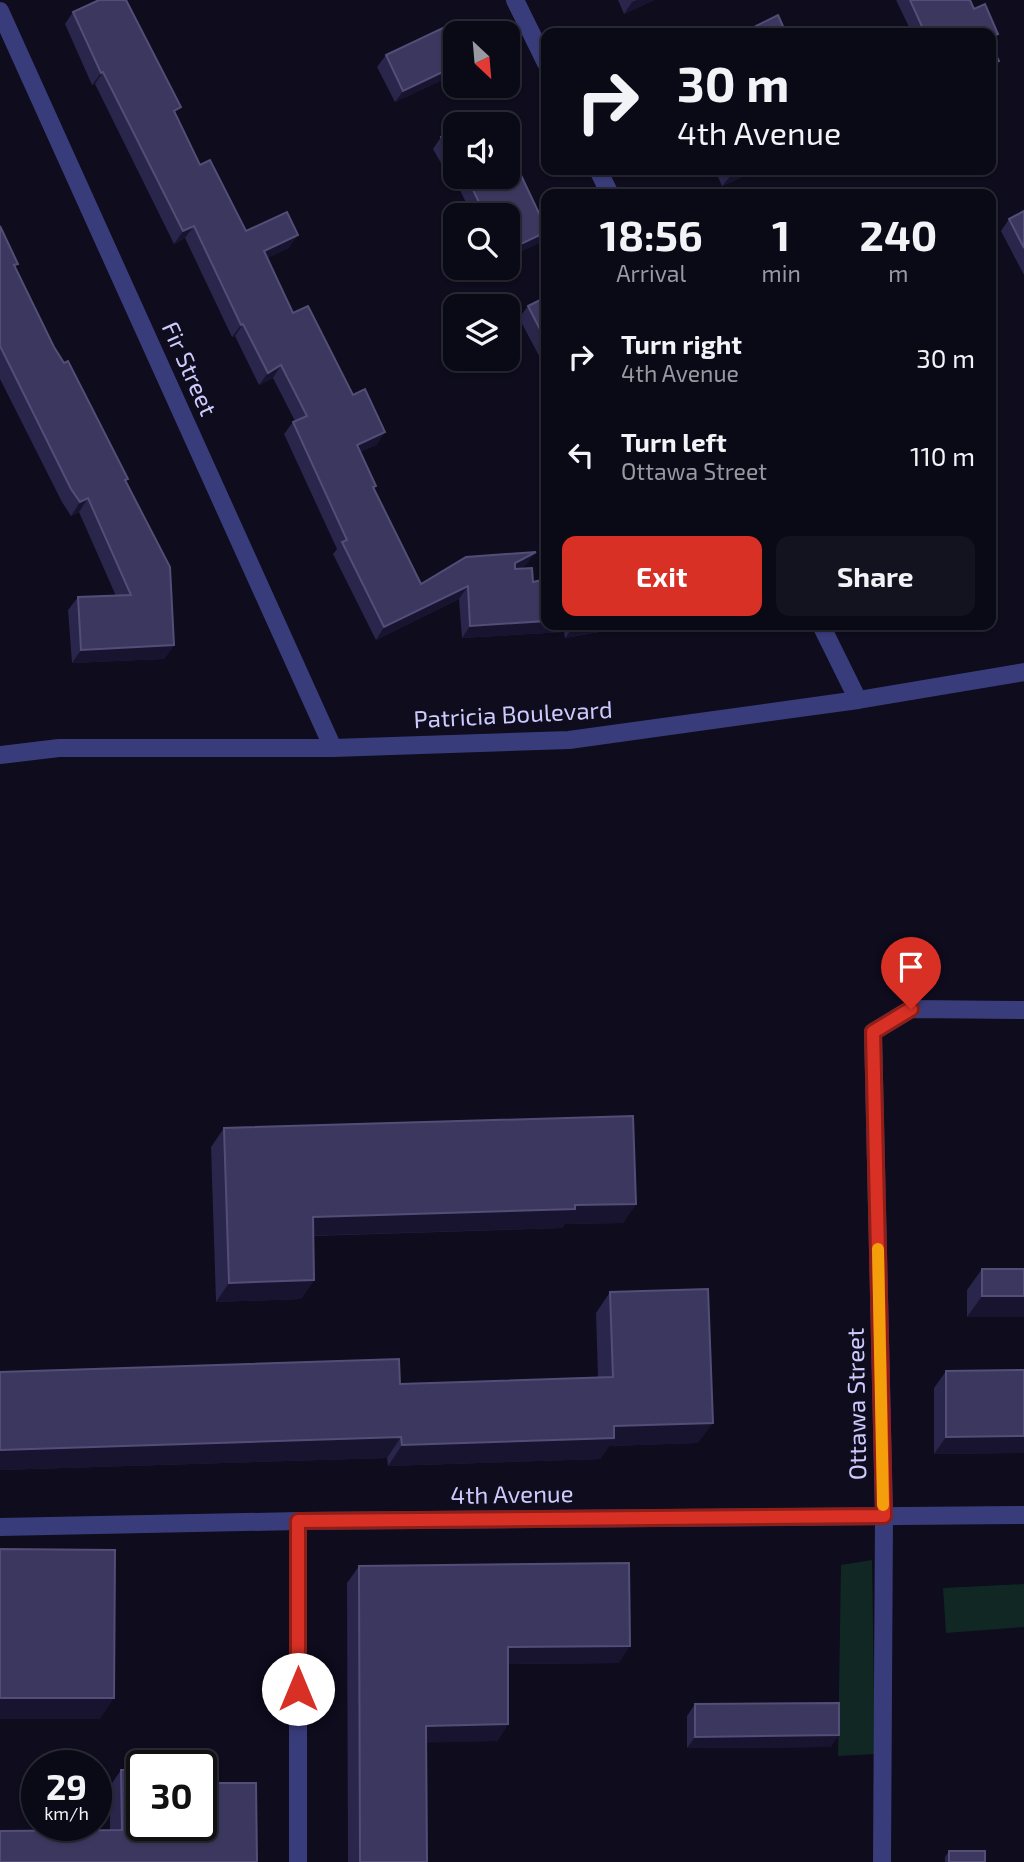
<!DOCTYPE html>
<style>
:root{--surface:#0a0916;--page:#13121f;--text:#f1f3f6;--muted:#999aa1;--line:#2a2a35;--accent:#d93025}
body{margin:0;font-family:"Exo 2",sans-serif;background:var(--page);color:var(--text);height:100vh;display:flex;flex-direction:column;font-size:26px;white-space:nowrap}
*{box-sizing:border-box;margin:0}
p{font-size:23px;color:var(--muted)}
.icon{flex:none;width:38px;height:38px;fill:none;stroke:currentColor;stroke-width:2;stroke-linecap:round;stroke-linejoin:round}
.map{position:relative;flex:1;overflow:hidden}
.drawer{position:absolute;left:541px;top:189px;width:455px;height:441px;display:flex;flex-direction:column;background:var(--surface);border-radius:14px;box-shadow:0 2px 5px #0004,0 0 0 2px var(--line)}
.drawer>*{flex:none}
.top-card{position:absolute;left:541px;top:28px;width:455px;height:147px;border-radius:14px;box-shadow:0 2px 5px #0004,0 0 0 2px var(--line);background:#0a0916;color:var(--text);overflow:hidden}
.needle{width:46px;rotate:154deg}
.buttons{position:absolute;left:443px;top:21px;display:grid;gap:14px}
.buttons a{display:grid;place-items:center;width:77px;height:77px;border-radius:14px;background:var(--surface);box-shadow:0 2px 5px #0004,0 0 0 2px var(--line);font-size:35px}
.speed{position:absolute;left:21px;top:1750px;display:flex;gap:14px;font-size:35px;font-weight:700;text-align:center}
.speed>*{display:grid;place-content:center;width:91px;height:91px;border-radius:50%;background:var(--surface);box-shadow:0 2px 5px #0004,0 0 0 2px var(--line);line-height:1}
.speed small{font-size:18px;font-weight:400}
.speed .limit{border:4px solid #111;border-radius:10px;background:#fff;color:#111}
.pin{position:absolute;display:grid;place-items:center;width:60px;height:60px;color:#fff;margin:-72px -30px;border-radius:50% 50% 50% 0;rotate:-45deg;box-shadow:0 0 7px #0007}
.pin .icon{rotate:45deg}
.me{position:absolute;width:77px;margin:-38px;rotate:0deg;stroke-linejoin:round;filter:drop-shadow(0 0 5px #0008)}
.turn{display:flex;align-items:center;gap:24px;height:147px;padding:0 21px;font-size:32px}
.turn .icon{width:91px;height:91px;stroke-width:2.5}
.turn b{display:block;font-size:49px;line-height:60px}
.eta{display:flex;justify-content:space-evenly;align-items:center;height:119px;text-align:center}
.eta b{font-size:42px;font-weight:700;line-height:49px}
.button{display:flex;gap:14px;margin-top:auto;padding:14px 21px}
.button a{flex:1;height:80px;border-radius:14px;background:var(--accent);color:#fff;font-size:28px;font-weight:700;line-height:80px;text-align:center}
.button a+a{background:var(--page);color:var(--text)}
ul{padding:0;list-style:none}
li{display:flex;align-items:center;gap:21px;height:98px;padding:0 21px}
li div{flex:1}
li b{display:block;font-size:26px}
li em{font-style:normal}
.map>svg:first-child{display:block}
.green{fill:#102724}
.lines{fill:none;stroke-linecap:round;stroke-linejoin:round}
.minor{stroke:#393c7a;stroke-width:18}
.wall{fill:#2a254a}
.shaded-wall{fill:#181430}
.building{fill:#3c375e;stroke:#524e77;stroke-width:2}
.route-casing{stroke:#8d1f18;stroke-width:18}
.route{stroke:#d93025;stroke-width:12}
.slow{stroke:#f59e0b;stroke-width:12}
.labels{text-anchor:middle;stroke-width:7;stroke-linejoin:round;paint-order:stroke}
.street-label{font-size:24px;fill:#cdcbfd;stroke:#0e0c1d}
</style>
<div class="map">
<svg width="1024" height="1862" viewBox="0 0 1024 1862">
<rect width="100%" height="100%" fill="#0e0c1d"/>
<g class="green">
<polygon points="872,1560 875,1754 838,1756 841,1565"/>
<polygon points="1024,1584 1024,1627 946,1633 943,1588"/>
</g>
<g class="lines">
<g class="minor">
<polyline points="515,0 546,63"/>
<polyline points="0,11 333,748"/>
<polyline points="598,170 610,194"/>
<polyline points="821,625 858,700"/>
<polyline points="0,755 59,748 333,748 569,740 858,700 1024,672"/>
<polyline points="0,1527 298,1521 1024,1515"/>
<polyline points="298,1862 298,1521"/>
<polyline points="882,1862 884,1516 873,1032 911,1009 1024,1010"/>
</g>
</g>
<g class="wall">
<polygon points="618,0 654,0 624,14"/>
<polygon points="896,0 970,0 974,9 998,34 991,45 999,61 990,73 990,33 912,33"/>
<polygon points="73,12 176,115 200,165 246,231 289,248 267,258 293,313 353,395 385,432 376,445 360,452 376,486 374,489 421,584 527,564 519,569 533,582 546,625 639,625 565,638 564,632 462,638 459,599 376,640 333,554 337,549 284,434 293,422 295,421 273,378 259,385 235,336 232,337 185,238 174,244 95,84 92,85 65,24"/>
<polygon points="455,43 455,74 395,102 377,67 386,55"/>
<polygon points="455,129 455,177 508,177 539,243 508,257 508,215 472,215 458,186 455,188 433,149 441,137"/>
<polygon points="715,170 758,170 722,186"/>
<polygon points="1024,211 1024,275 1001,231 1009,219"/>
<polygon points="0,226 15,267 54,347 128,479 126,481 174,645 164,659 72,663 68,610 78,597 116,596 79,512 71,516 62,502 0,379"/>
<polygon points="546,297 546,369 519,318 528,306"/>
<polygon points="669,625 684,625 671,631"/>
<polygon points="224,1128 636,1204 623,1223 565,1224 562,1228 313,1236 314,1280 301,1299 216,1302 211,1147"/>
<polygon points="982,1269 1024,1269 1024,1317 967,1317 967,1290"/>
<polygon points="610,1292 698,1443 609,1446 600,1459 388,1466 387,1458 0,1470 0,1372 400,1384 598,1378 596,1313"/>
<polygon points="1024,1370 1024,1453 934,1454 934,1388 946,1371"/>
<polygon points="359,1566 619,1663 508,1664 508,1724 497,1741 426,1742 427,1862 348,1862 347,1583"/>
<polygon points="695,1704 831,1747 687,1748 687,1716"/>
<polygon points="121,1770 142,1825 257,1862 110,1830 110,1786"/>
<polygon points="949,1851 985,1862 945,1862 945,1857"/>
</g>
<g class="shaded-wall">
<polygon points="637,0 654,0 624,14 632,2"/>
<polygon points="998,34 990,45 990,38"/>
<polygon points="999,61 991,73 990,73 990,65"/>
<polygon points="455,66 455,74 395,102 403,91"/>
<polygon points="103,72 95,84 92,85 101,73"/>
<polygon points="741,170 758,170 722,186 731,175"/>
<polygon points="463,177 465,177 458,186 455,188"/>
<polygon points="194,226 185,238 174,244 183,231"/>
<polygon points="546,232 539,243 508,257 508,250"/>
<polygon points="298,235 289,248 255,264 264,251"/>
<polygon points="243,324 235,336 232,337 241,325"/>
<polygon points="281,365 273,378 259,385 268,373"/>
<polygon points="385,432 376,445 348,458 357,445"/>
<polygon points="88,498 79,512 71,516 80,502"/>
<polygon points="536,552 527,564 506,576 515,563"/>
<polygon points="468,586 459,599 376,640 384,627"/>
<polygon points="546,621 546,625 569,625 564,632 462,638 470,626"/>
<polygon points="581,625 639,625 565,638 574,626"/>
<polygon points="676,625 684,625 671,631"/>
<polygon points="174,645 164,659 72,663 81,650"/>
<polygon points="636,1204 623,1223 565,1224 562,1228 299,1236 313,1217 575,1205"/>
<polygon points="314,1280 301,1299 216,1302 229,1283"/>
<polygon points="982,1296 1024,1296 1024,1317 967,1317"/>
<polygon points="713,1423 698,1443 609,1446 600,1459 388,1466 402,1445 614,1426"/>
<polygon points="1024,1436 1024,1453 934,1454 946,1437"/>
<polygon points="401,1437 387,1458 0,1470 0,1450"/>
<polygon points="630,1646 619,1663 496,1664 508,1647"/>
<polygon points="0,1698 114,1698 100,1719 0,1719"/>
<polygon points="508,1724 497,1741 414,1743 426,1726"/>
<polygon points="839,1735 831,1747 687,1748 695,1737"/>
</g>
<g class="building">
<polygon points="99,0 126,0 181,107 174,111 200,165 210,160 246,231 287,212 298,235 264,251 293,313 308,306 353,395 365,389 385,432 357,445 376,486 373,487 421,584 466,557 536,552 515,563 515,569 532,568 533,582 546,579 546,621 470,626 468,586 384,627 342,542 347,540 293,422 307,416 281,365 268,373 243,324 241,325 194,226 183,231 103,72 101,73 73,12"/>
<polygon points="910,0 970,0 974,9 985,4 998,34 990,38 990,33 925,33"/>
<polygon points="778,15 786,33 742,33"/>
<polygon points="447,26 455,43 455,66 403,91 386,55"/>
<polygon points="990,43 999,61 990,65"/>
<polygon points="487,112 494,124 465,124"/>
<polygon points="455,129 455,162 441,137"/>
<polygon points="508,149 519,171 546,228 546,232 508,250 508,215 485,215 467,177 508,177"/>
<polygon points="728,170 741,170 731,175"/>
<polygon points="1024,211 1024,248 1009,219"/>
<polygon points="0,226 18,264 14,265 54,347 64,363 68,361 128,479 125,480 170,567 174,645 81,650 78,597 131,595 88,498 80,502 71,489 0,346"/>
<polygon points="546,297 546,341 528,306"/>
<polygon points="990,550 994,558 990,560"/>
<polygon points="633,1116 636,1204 575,1205 575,1209 313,1217 314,1280 229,1283 224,1128"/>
<rect x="982" y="1269" width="42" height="27"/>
<polygon points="708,1289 713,1423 614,1426 614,1438 402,1445 401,1437 0,1450 0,1372 399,1359 400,1384 613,1377 610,1292"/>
<polygon points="1024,1370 1024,1436 946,1437 946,1371"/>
<polygon points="0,1549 115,1550 114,1698 0,1698"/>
<polygon points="629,1563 630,1646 508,1647 508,1724 426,1726 427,1862 360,1862 359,1566"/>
<polygon points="839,1703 839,1735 695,1737 695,1704"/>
<polygon points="121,1770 142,1770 142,1825 201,1825 201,1783 256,1783 257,1862 0,1862 0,1831 122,1830"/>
<rect x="949" y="1851" width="36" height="11"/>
</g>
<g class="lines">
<g class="route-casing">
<polyline id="route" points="298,1689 298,1521 884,1516 873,1032 911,1009"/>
</g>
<use href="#route" class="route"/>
<polyline class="slow" points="878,1249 883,1505"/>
</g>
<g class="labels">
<g class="street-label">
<text transform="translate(189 369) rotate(66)" y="8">Fir Street</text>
<text transform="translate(513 715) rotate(-3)" y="8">Patricia Boulevard</text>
<text transform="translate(857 1404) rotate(-91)" y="8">Ottawa Street</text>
<text transform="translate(512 1495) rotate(-1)" y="8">4th Avenue</text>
</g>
</g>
</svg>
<div class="buttons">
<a><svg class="needle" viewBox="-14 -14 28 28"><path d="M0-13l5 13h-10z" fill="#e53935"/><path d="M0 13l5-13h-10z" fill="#999aa1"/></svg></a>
<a><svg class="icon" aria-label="sound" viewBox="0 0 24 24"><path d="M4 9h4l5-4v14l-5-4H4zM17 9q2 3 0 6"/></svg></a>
<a><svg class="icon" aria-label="search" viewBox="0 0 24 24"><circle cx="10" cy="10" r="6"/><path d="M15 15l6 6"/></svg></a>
<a><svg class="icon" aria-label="layers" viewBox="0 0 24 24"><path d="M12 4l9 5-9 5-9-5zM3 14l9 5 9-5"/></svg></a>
</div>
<div class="speed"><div>29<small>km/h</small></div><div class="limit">30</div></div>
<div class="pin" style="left:911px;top:1009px;background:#d93025"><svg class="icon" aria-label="arrive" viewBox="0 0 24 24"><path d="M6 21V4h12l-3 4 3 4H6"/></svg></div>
<svg class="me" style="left:298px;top:1689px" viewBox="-20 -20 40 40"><circle r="19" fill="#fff"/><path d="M0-13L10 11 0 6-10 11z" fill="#d93025"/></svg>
<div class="top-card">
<div class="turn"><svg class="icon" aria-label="right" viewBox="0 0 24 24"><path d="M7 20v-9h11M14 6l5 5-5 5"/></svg><div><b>30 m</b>4th Avenue</div></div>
</div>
<section class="drawer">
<div class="eta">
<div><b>18:56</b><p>Arrival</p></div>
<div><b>1</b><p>min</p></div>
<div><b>240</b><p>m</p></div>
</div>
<ul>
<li><svg class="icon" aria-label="right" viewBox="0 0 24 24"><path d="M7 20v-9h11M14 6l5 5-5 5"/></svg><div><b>Turn right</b><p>4th Avenue</p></div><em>30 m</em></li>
<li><svg class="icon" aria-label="left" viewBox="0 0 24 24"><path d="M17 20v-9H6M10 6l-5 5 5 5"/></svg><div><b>Turn left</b><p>Ottawa Street</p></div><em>110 m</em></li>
</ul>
<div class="button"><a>Exit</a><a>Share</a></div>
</section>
</div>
